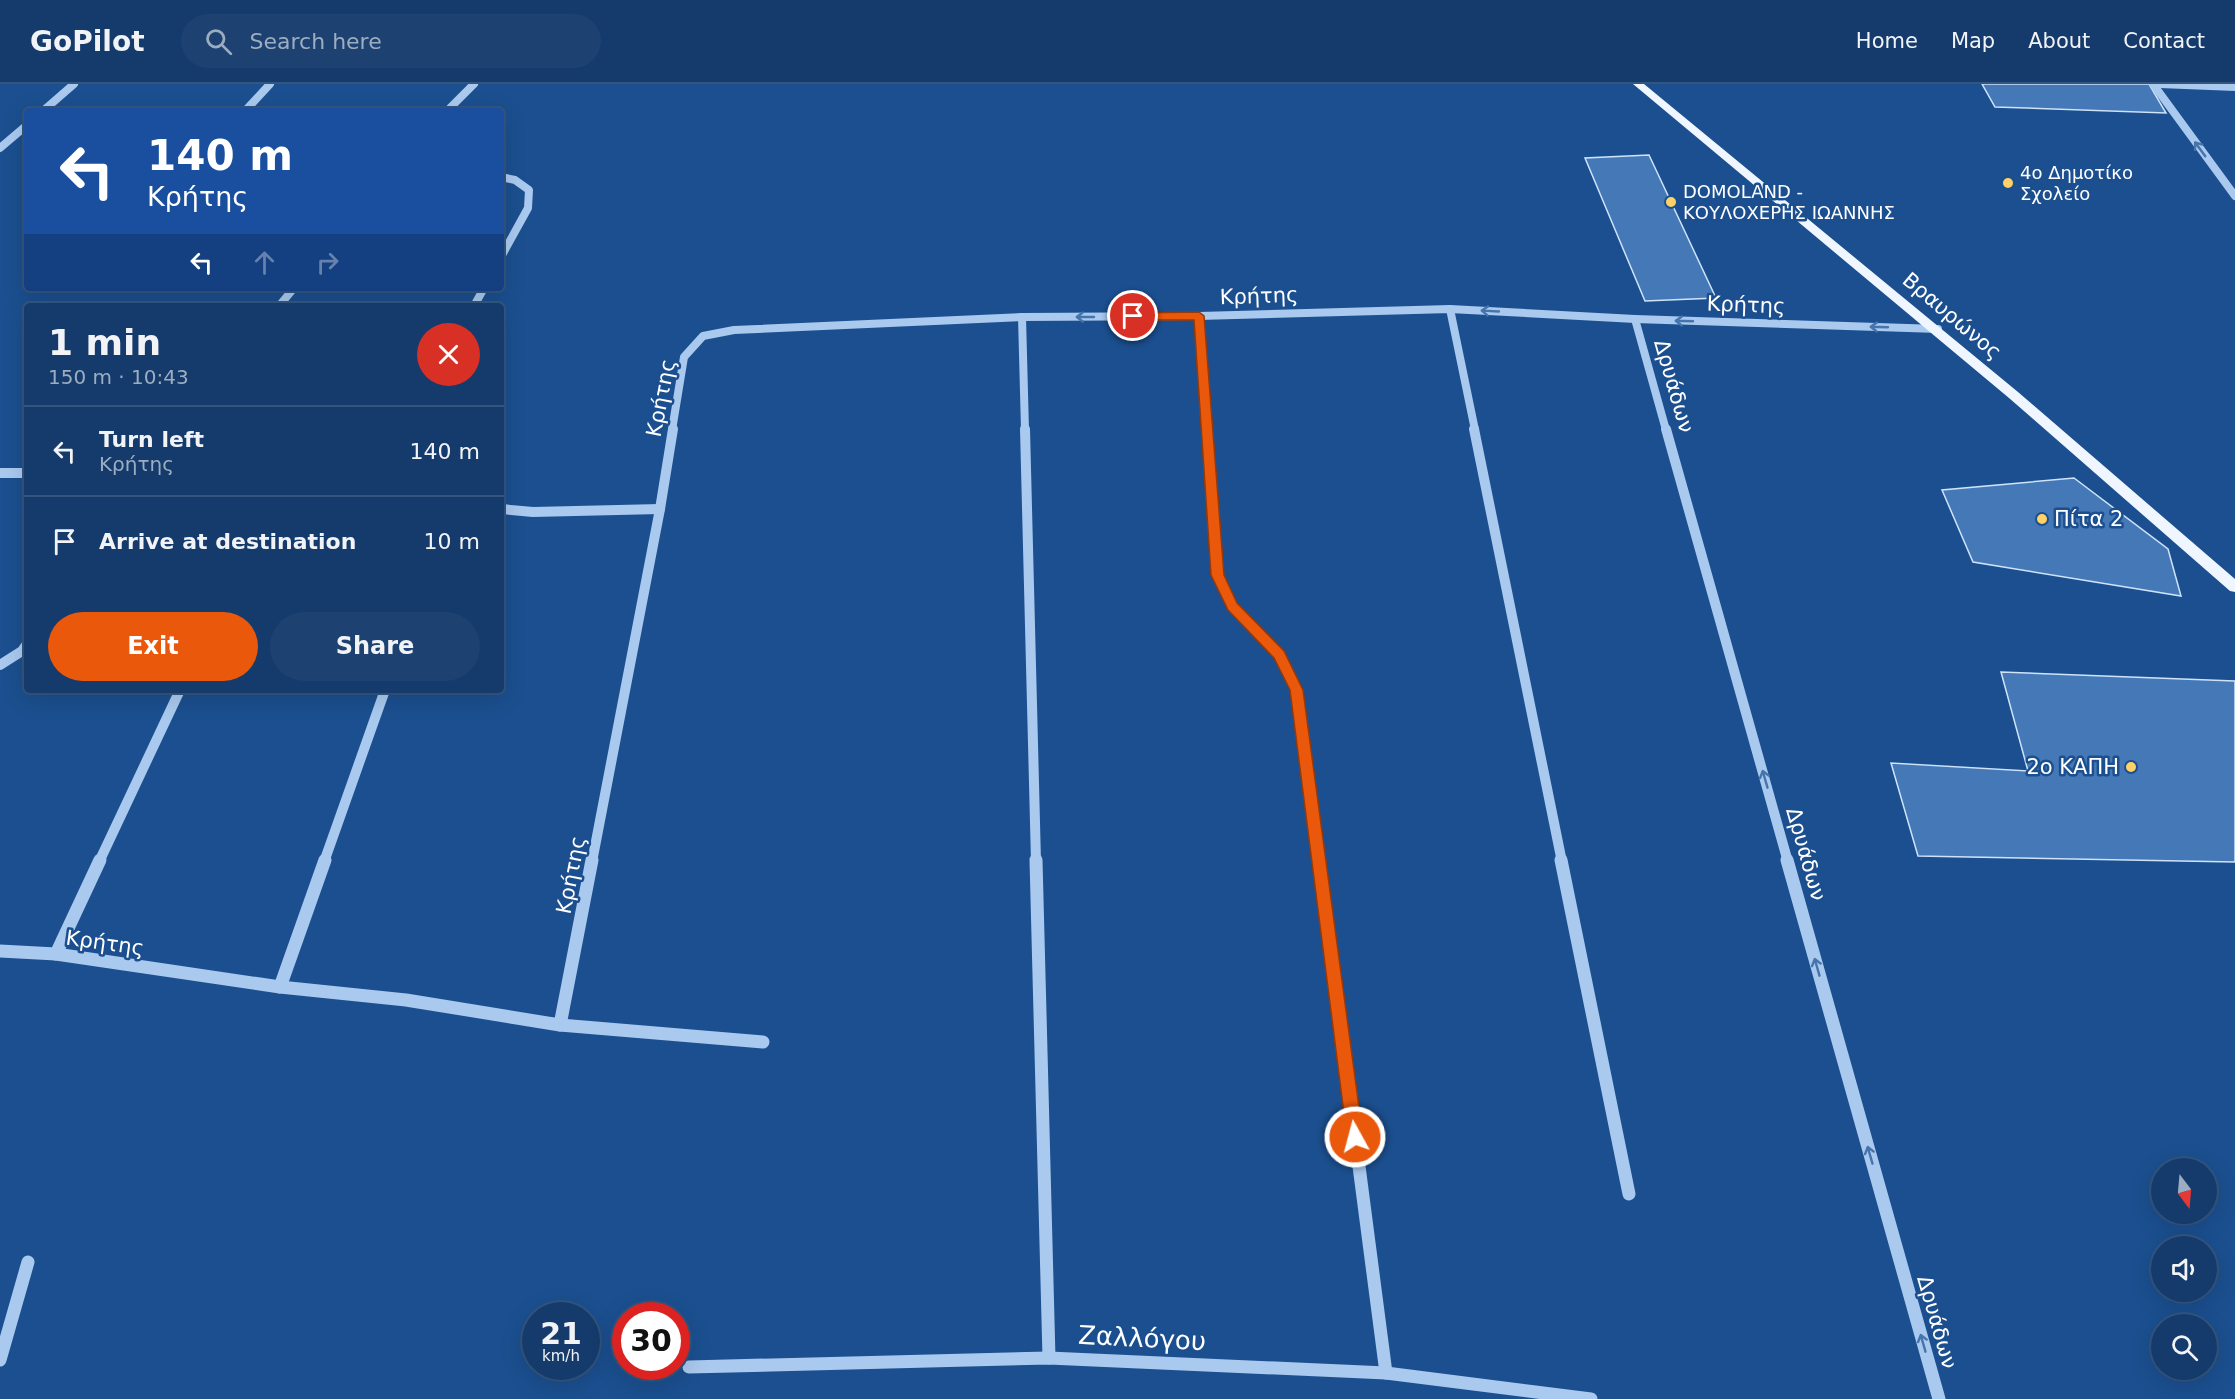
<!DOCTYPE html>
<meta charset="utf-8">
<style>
:root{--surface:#143b6b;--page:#1d4271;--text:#f1f3f6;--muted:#9dadc1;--line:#33557e;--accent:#ea580c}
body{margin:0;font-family:"DejaVu Sans",sans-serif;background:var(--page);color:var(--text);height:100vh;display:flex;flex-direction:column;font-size:22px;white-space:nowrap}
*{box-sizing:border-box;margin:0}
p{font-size:20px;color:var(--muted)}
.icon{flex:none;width:33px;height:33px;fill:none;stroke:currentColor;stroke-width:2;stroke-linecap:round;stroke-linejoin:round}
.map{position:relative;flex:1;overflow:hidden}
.details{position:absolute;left:24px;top:219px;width:480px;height:390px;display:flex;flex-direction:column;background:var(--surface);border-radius:6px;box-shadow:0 6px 24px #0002,0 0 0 2px var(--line)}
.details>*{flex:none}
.top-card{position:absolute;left:24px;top:24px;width:480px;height:183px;border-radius:6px;box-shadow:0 6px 24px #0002,0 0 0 2px var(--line);background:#1a4fa0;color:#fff;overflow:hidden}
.needle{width:39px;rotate:164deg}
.controls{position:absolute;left:2151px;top:1074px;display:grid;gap:12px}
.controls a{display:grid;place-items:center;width:66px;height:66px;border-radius:50%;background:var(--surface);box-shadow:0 6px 24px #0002,0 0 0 2px var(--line);font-size:30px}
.speed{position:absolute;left:522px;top:1218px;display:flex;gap:12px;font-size:30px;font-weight:700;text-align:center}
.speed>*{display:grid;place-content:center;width:78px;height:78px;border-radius:50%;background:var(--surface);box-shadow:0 6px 24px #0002,0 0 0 2px var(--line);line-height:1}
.speed small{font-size:15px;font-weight:400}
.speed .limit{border:9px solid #d22;background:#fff;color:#111}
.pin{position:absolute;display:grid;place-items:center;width:51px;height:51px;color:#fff;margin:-26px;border:3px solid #fff;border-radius:50%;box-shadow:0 2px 6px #0007}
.me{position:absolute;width:66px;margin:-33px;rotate:353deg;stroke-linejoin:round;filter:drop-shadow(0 0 4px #0008)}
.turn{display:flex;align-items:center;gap:21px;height:126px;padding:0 24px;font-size:27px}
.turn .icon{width:78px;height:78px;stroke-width:2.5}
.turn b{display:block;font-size:42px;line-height:51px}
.lanes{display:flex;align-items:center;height:57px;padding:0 24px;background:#0003;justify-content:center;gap:30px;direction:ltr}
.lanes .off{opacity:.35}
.round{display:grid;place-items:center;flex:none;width:63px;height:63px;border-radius:32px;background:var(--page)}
.overview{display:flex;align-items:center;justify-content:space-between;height:102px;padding:0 24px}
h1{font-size:36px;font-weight:700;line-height:45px}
.primary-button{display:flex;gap:12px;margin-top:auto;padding:12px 24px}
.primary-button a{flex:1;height:69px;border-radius:36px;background:var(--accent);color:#fff;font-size:24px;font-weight:700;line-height:69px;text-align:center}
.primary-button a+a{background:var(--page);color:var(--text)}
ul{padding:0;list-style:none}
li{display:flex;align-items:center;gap:18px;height:90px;padding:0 24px;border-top:2px solid var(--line)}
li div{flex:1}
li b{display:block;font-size:22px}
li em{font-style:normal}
header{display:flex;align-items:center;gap:36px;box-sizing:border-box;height:84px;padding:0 30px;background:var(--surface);border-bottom:2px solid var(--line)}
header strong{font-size:28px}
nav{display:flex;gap:33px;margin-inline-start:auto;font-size:21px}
.search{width:420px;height:54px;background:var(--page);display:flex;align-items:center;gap:15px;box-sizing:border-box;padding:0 21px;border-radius:33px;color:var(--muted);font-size:22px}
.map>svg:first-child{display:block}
.building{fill:#4478b7;stroke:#cfe3fa;stroke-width:1.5}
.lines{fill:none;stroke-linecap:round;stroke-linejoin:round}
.minor-far2{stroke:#a9c9ee;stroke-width:8}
.minor-far1{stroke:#a9c9ee;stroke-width:10}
.minor{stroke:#a9c9ee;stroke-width:13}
.major{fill:#f0f6ff;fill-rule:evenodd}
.oneway{stroke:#4674ac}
.route{fill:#ea580c;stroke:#983908;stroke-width:1.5}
.poi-dot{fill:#ffd166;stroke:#1b4f8f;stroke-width:2}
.labels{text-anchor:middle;stroke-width:5;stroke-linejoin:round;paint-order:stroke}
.far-poi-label{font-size:18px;fill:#fff;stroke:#1b4f8f;text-anchor:start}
.street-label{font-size:21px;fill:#fff;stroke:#1b4f8f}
.poi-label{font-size:21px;fill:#fff;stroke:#1b4f8f;text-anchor:start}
.near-street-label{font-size:26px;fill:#fff;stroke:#1b4f8f}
</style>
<header>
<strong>GoPilot</strong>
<div class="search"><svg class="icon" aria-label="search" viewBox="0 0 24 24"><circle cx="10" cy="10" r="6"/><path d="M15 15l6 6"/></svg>Search here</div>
<nav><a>Home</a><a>Map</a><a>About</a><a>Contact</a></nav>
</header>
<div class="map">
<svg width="2235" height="1315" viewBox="0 0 2235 1315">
<rect width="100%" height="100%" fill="#1b4f8f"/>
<g class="building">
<polygon points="1982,0 2149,0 2166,29 1995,23"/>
<polygon points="1649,71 1716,214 1645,217 1585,74"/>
<polygon points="2074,394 2168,465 2181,512 1973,478 1942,406"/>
<polygon points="2001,588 2235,597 2235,778 1918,772 1891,679 2028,687"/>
</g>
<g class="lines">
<g class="minor-far2">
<polyline points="2153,0 2235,112"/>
<polyline points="2160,0 2235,3"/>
<polyline points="43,27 74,0"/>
<polyline points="245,27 270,0"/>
<polyline points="447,27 474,0"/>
<polyline points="0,64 27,41"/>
<polyline points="501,93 515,96 529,106 528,124 501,173"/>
<polyline points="279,222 294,204"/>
<polyline points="474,222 484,204"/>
<polyline points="1450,225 1475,346"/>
<polyline points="1199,232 1207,346"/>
<polyline points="1022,233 1025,346"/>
<polyline points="1635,235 1666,346"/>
<polyline points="672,346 684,273 703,252 734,246 1022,233 1199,232 1450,225 1635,235 1938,245"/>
</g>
<g class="minor-far1">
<polyline points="1025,345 1036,778"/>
<polyline points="1207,345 1218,491 1233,522 1279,571 1297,606 1319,778"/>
<polyline points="1474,345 1562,778"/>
<polyline points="1666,345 1788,778"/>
<polyline points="0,389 27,389"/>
<polyline points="501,425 533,428 660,425"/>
<polyline points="0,581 22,567 27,560"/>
<polyline points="99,778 180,606"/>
<polyline points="324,778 385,606"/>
<polyline points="592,778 660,425 673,345"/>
</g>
<g class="minor">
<polyline points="1036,776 1049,1274"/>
<polyline points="1319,776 1386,1289"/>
<polyline points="1561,776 1629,1110"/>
<polyline points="1787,776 1939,1315"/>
<polyline points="0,867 56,870 280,903 406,916 560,941 592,776"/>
<polyline points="56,870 100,776"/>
<polyline points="280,903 325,776"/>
<polyline points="560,941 763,958"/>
<polyline points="0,1276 28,1178"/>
<polyline points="689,1283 1049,1274 1386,1289 1591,1315"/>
</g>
<polygon class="major" points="1633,0 1644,0 2018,308 2235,495 2235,508 2230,507 2009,314"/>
</g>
<defs><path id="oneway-shaft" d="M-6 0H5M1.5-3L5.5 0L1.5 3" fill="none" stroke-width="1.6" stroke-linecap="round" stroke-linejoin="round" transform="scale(1.5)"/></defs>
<g class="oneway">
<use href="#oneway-shaft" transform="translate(2200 65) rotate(-126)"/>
<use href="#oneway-shaft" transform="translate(1490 227) rotate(-177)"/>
<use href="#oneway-shaft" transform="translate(1085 233) rotate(180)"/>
<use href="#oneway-shaft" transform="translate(1684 237) rotate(-178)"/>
<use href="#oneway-shaft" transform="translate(1879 243) rotate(-178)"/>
<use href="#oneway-shaft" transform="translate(1765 695) rotate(-106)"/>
<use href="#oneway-shaft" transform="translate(1817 883) rotate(-106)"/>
<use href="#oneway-shaft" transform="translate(1870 1071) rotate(-106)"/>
<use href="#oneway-shaft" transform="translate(1923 1259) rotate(-106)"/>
</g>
<polygon class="route" points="1199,228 1204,232 1224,491 1237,519 1284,567 1303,606 1363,1053 1361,1059 1355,1062 1349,1059 1347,1053 1290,606 1274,574 1228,526 1211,491 1194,236 1133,236 1127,232 1133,229"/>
<g class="poi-dot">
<circle cx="2008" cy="99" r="6"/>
<circle cx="1671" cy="118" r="6"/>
<circle cx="2042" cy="435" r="6"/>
<circle cx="2131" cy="683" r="6"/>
</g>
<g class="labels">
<g class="far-poi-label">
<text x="2020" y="95">4ο Δημοτίκο<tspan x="2020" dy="21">Σχολείο</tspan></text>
<text x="1683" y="114">DOMOLAND -<tspan x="1683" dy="21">ΚΟΥΛΟΧΕΡΗΣ ΙΩΑΝΝΗΣ</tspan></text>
</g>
<g class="street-label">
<text transform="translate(1259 212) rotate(-2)" y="7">Κρήτης</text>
<text transform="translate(1746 221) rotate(2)" y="7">Κρήτης</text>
<text transform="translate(1952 232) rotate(40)" y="7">Βραυρώνος</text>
<text transform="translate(1674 302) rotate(74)" y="7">Δρυάδων</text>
<text transform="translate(661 314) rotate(-79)" y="7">Κρήτης</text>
<text transform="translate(1806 770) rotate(74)" y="7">Δρυάδων</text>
<text transform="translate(571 791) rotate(-79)" y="7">Κρήτης</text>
<text transform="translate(105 859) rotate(8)" y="7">Κρήτης</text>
<text transform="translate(1937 1238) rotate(74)" y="7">Δρυάδων</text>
</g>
<g class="poi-label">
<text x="2054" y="442">Πίτα 2</text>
<text x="2119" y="690" text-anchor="end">2ο ΚΑΠΗ</text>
</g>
<g class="near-street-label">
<text transform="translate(1142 1254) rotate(3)" y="9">Ζαλλόγου</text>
</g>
</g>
</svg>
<div class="controls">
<a><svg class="needle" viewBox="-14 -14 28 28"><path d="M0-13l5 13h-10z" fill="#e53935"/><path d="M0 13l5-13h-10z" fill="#9dadc1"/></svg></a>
<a><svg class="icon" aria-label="sound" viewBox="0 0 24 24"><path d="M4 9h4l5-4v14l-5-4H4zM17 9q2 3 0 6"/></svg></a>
<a><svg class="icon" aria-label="search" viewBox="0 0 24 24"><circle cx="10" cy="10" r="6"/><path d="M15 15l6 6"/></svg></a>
</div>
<div class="speed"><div>21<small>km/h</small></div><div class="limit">30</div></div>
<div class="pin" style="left:1133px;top:232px;background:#d93025"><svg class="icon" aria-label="arrive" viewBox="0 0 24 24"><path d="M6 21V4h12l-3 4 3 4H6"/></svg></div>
<svg class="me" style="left:1355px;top:1053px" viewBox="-20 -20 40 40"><circle r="17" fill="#ea580c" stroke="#fff" stroke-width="3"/><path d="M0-11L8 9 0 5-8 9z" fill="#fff"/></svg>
<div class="top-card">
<div class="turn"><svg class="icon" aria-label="left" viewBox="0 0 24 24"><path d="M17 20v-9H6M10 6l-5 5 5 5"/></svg><div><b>140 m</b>Κρήτης</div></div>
<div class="lanes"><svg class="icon" aria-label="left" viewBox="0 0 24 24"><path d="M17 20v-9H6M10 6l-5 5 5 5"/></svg><svg class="icon off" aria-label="ahead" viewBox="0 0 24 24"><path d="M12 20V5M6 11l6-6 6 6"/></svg><svg class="icon off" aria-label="right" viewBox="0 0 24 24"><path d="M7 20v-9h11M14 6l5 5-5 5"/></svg></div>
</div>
<section class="details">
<div class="overview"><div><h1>1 min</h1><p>150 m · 10:43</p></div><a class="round" style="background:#d93025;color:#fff"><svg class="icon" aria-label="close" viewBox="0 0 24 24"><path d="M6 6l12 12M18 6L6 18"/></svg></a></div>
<ul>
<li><svg class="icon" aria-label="left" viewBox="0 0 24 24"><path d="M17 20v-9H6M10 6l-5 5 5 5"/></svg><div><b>Turn left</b><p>Κρήτης</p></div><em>140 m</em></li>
<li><svg class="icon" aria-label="arrive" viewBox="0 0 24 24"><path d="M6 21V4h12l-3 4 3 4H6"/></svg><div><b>Arrive at destination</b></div><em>10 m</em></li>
</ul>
<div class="primary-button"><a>Exit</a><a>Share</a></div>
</section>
</div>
